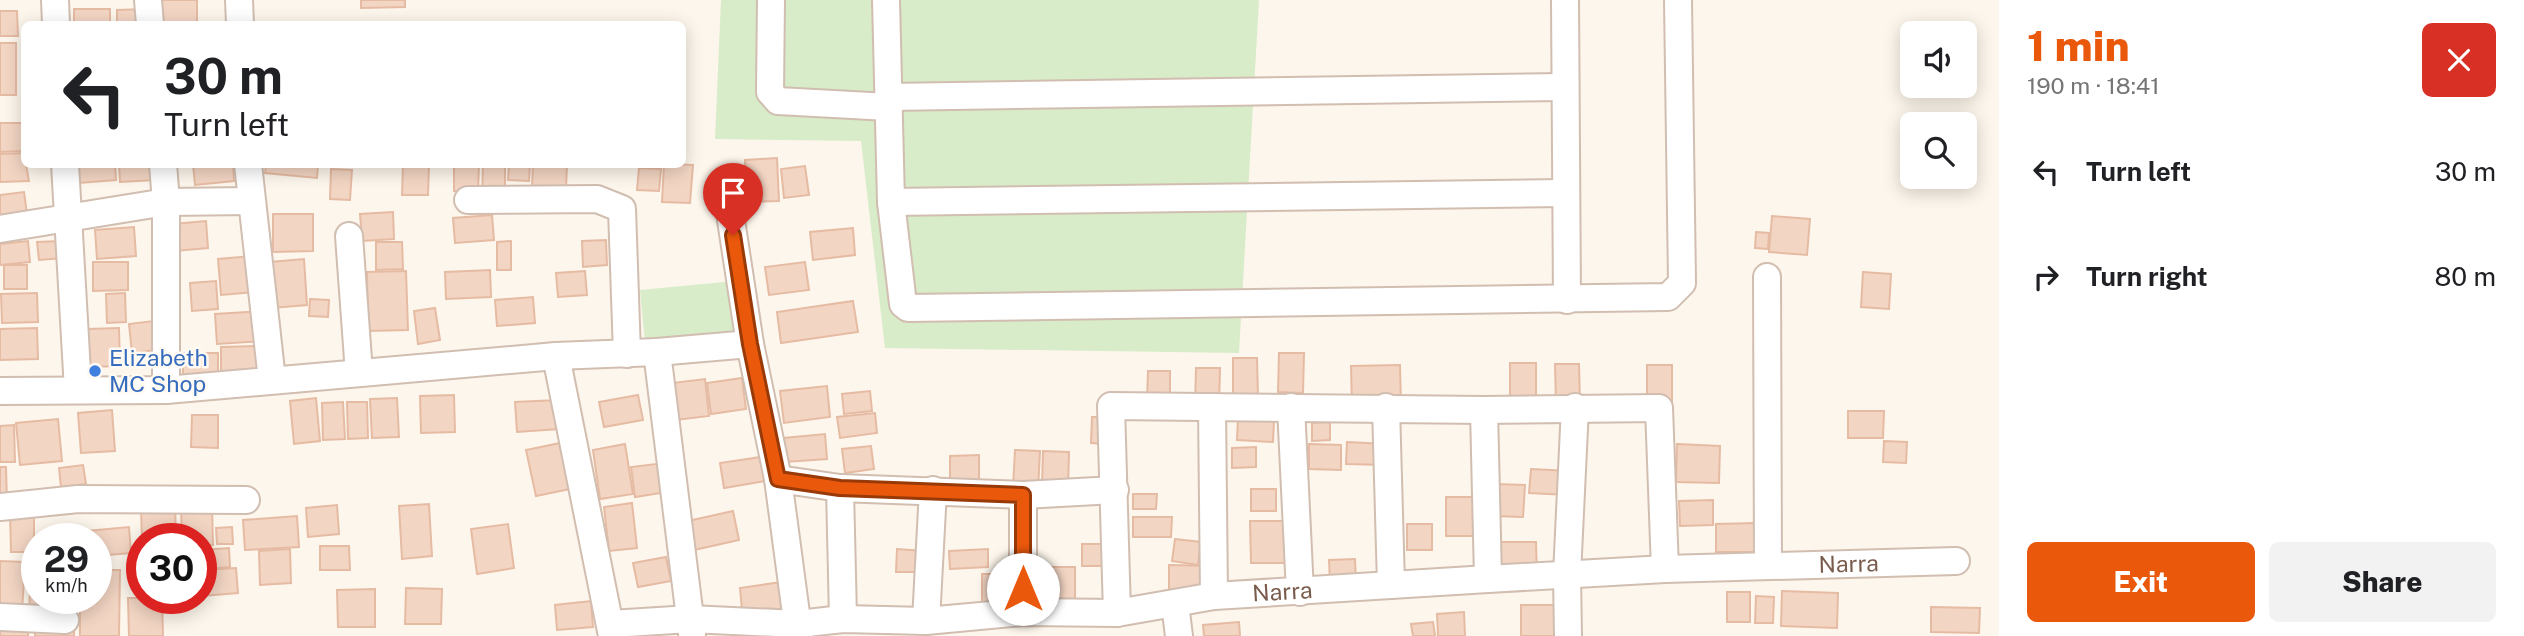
<!DOCTYPE html>
<meta charset="utf-8">
<style>
:root{--surface:#fff;--page:#f2f2f2;--text:#202124;--muted:#757577;--accent:#ea580c}
body{margin:0;font-family:"Public Sans",sans-serif;background:var(--page);color:var(--text);height:100vh;display:flex;flex-direction:column;font-size:26px;white-space:nowrap}
*{box-sizing:border-box;margin:0}
p{font-size:23px;color:var(--muted)}
.icon{flex:none;width:38px;height:38px;fill:none;stroke:currentColor;stroke-width:2;stroke-linecap:round;stroke-linejoin:round}
.map{position:relative;flex:1;overflow:hidden}
.details{display:flex;flex-direction:column;background:var(--surface);width:525px}
.details>*{flex:none}
.hud{position:absolute;left:21px;top:21px;width:665px;height:147px;border-radius:10px;box-shadow:0 4px 18px #0003;background:#fff;color:var(--text);overflow:hidden}
.fabs{position:absolute;left:1900px;top:21px;display:grid;gap:14px}
.fabs a{display:grid;place-items:center;width:77px;height:77px;border-radius:10px;background:var(--surface);box-shadow:0 4px 18px #0003;font-size:35px}
.speed{position:absolute;left:21px;top:523px;display:flex;gap:14px;font-size:35px;font-weight:700;text-align:center}
.speed>*{display:grid;place-content:center;width:91px;height:91px;border-radius:50%;background:var(--surface);box-shadow:0 4px 18px #0003;line-height:1}
.speed small{font-size:18px;font-weight:400}
.speed .limit{border:10px solid #d22;background:#fff;color:#111}
.pin{position:absolute;display:grid;place-items:center;width:60px;height:60px;color:#fff;margin:-72px -30px;border-radius:50% 50% 50% 0;rotate:-45deg;box-shadow:0 0 7px #0007}
.pin .icon{rotate:45deg}
.me{position:absolute;width:77px;margin:-38px;rotate:0deg;stroke-linejoin:round;filter:drop-shadow(0 0 5px #0008)}
.turn{display:flex;align-items:center;gap:24px;height:147px;padding:0 28px;font-size:32px}
.turn .icon{width:91px;height:91px;stroke-width:2.5}
.turn b{display:block;font-size:49px;line-height:60px}
.round{display:grid;place-items:center;flex:none;width:74px;height:74px;border-radius:10px;background:var(--page)}
.summary{display:flex;align-items:center;justify-content:space-between;height:119px;padding:0 28px}
h1{font-size:42px;font-weight:800;line-height:52px;color:var(--accent)}
.cta{display:flex;gap:14px;margin-top:auto;padding:14px 28px}
.cta a{flex:1;height:80px;border-radius:10px;background:var(--accent);color:#fff;font-size:28px;font-weight:800;line-height:80px;text-align:center}
.cta a+a{background:var(--page);color:var(--text)}
ul{padding:0;list-style:none}
li{display:flex;align-items:center;gap:21px;height:105px;padding:0 28px}
li div{flex:1}
li b{display:block;font-size:26px}
li em{font-style:normal}
main{display:flex;flex:1;min-height:0}
.map>svg:first-child{display:block}
.green{fill:#d8ecc9}
.building{fill:#f3d5c3;stroke:#e6bba3;stroke-width:2}
.lines{fill:none;stroke-linecap:round;stroke-linejoin:round}
.minor-casing{stroke:#d1beb0;stroke-width:30}
.minor{stroke:#fff;stroke-width:26}
.route-casing{stroke:#983908;stroke-width:18}
.route{stroke:#ea580c;stroke-width:12}
.shop-dot{fill:#3f7fe0;stroke:#fffaf3;stroke-width:2.5}
.labels{text-anchor:middle;stroke-width:5;stroke-linejoin:round;paint-order:stroke}
.shop-label{font-size:23px;fill:#366cbe;stroke:#fffaf3;text-anchor:start}
.street-label{font-size:23px;fill:#7a5c4d;stroke:#fffaf3}
</style>
<main>
<div class="map">
<svg width="1999" height="636" viewBox="0 0 1999 636">
<rect width="100%" height="100%" fill="#fdf6ec"/>
<g class="green">
<polygon points="721,0 1259,0 1239,353 885,348 861,141 715,139"/>
<polygon points="735,281 739,334 645,342 640,290"/>
</g>
<g class="building">
<polygon points="160,0 197,0 197,22 160,23"/>
<polygon points="361,0 405,0 405,7 361,8"/>
<rect x="74" y="9" width="36" height="15"/>
<polygon points="146,9 147,24 117,24 117,10"/>
<polygon points="0,11 17,11 18,36 0,36"/>
<rect x="0" y="43" width="16" height="52"/>
<polygon points="0,123 24,123 24,151 0,152"/>
<polygon points="24,153 29,181 0,182 0,154"/>
<polygon points="777,158 779,201 747,202 745,160"/>
<polygon points="78,164 115,164 116,180 79,183"/>
<polygon points="119,164 155,164 156,180 120,182"/>
<polygon points="193,164 233,164 234,181 195,185"/>
<polygon points="266,164 318,164 317,178 265,173"/>
<polygon points="403,164 429,164 428,195 402,195"/>
<polygon points="454,164 479,164 478,192 454,191"/>
<polygon points="483,164 505,164 505,199 482,199"/>
<polygon points="509,164 530,164 529,181 508,180"/>
<polygon points="533,164 567,164 566,189 532,188"/>
<polygon points="664,164 693,165 690,203 662,202"/>
<polygon points="805,166 809,195 784,198 781,169"/>
<polygon points="639,168 661,169 659,191 637,190"/>
<polygon points="331,169 352,170 350,200 330,199"/>
<polygon points="24,192 28,221 0,224 0,195"/>
<polygon points="393,212 394,239 362,241 360,214"/>
<polygon points="273,214 313,214 313,251 273,252"/>
<polygon points="492,215 494,240 455,243 453,218"/>
<polygon points="1772,216 1810,219 1807,255 1769,252"/>
<polygon points="206,221 208,248 175,251 173,224"/>
<polygon points="134,227 136,256 97,259 95,230"/>
<polygon points="853,228 855,255 813,260 810,232"/>
<polygon points="1756,232 1769,233 1768,249 1755,248"/>
<polygon points="606,240 607,265 583,267 582,241"/>
<polygon points="28,241 30,262 0,265 0,244"/>
<polygon points="62,241 63,258 39,260 37,242"/>
<polygon points="511,241 511,270 497,270 497,242"/>
<polygon points="376,242 402,242 403,269 376,270"/>
<polygon points="252,256 255,292 221,295 218,259"/>
<polygon points="304,259 307,305 272,308 270,262"/>
<polygon points="93,262 128,262 128,290 93,291"/>
<polygon points="805,262 809,290 769,295 765,267"/>
<rect x="4" y="265" width="23" height="24"/>
<polygon points="490,270 491,297 446,299 445,272"/>
<polygon points="406,271 408,330 368,331 367,272"/>
<polygon points="585,271 587,295 558,297 556,273"/>
<polygon points="1863,272 1891,274 1889,309 1861,307"/>
<polygon points="216,281 218,309 192,311 190,283"/>
<polygon points="37,293 38,322 2,323 1,294"/>
<polygon points="125,293 126,322 107,323 106,294"/>
<polygon points="533,297 535,323 497,326 495,300"/>
<polygon points="310,299 329,300 328,317 309,316"/>
<polygon points="853,301 858,332 781,343 777,312"/>
<polygon points="435,308 440,340 418,344 414,311"/>
<polygon points="262,311 264,341 217,344 215,314"/>
<polygon points="153,321 156,350 132,353 129,324"/>
<polygon points="37,328 38,359 0,360 0,329"/>
<polygon points="119,328 120,366 89,367 88,329"/>
<polygon points="258,346 258,377 221,377 221,347"/>
<polygon points="183,353 218,353 218,382 183,381"/>
<polygon points="1279,353 1304,353 1303,393 1278,392"/>
<polygon points="1233,358 1257,358 1258,397 1233,398"/>
<rect x="1510" y="363" width="26" height="42"/>
<polygon points="1555,364 1579,364 1580,405 1556,405"/>
<polygon points="1400,365 1401,405 1352,407 1351,366"/>
<rect x="1647" y="365" width="25" height="37"/>
<polygon points="1196,368 1220,368 1219,406 1195,406"/>
<polygon points="1148,371 1170,371 1170,402 1147,402"/>
<polygon points="742,378 746,409 711,414 707,383"/>
<polygon points="705,379 709,416 676,420 672,383"/>
<polygon points="827,386 830,417 784,423 780,391"/>
<polygon points="870,391 872,411 844,414 842,394"/>
<polygon points="454,395 455,432 421,433 420,396"/>
<polygon points="638,395 643,420 604,427 599,402"/>
<polygon points="316,398 320,441 294,444 290,401"/>
<polygon points="397,398 399,437 372,438 370,399"/>
<polygon points="558,400 559,429 517,432 515,402"/>
<polygon points="343,402 345,439 323,440 322,403"/>
<polygon points="347,402 367,402 368,438 348,439"/>
<polygon points="112,410 115,451 81,453 78,413"/>
<polygon points="1848,411 1884,411 1883,438 1848,438"/>
<polygon points="875,413 877,433 840,438 837,417"/>
<polygon points="192,415 218,415 218,448 191,447"/>
<polygon points="1092,417 1106,417 1105,444 1091,443"/>
<polygon points="1238,418 1274,420 1273,442 1237,440"/>
<polygon points="58,419 62,461 20,465 16,423"/>
<polygon points="1330,422 1330,440 1312,441 1312,423"/>
<polygon points="14,425 15,462 0,462 0,426"/>
<polygon points="825,434 827,459 785,462 784,438"/>
<polygon points="1884,441 1907,442 1906,463 1883,462"/>
<polygon points="565,442 575,488 536,496 526,450"/>
<polygon points="1347,442 1385,444 1384,465 1346,464"/>
<polygon points="625,444 633,494 600,499 593,450"/>
<polygon points="1309,444 1341,445 1341,470 1309,469"/>
<polygon points="1677,444 1720,446 1719,483 1676,482"/>
<polygon points="871,446 874,469 845,473 842,449"/>
<polygon points="1256,447 1256,467 1232,468 1232,448"/>
<polygon points="1015,450 1040,451 1038,490 1013,488"/>
<polygon points="1043,451 1069,452 1068,487 1042,486"/>
<polygon points="979,455 979,490 950,490 950,456"/>
<polygon points="761,457 765,481 724,488 720,463"/>
<polygon points="664,463 667,492 635,497 631,467"/>
<polygon points="83,465 86,484 61,487 59,468"/>
<polygon points="0,467 6,467 7,502 0,502"/>
<polygon points="1531,469 1569,471 1568,495 1529,493"/>
<polygon points="1496,484 1525,485 1523,517 1494,516"/>
<rect x="1251" y="489" width="25" height="22"/>
<polygon points="1133,494 1157,494 1156,509 1133,509"/>
<rect x="1446" y="497" width="39" height="39"/>
<polygon points="1713,500 1713,525 1680,526 1679,501"/>
<polygon points="632,503 637,548 609,551 604,507"/>
<polygon points="429,504 432,556 402,559 399,506"/>
<polygon points="175,505 176,539 142,539 141,507"/>
<polygon points="337,505 339,534 308,537 306,508"/>
<polygon points="212,506 213,545 201,545 201,539 182,539 181,507"/>
<polygon points="10,511 34,511 34,552 11,552"/>
<polygon points="733,511 739,540 694,550 688,521"/>
<polygon points="297,516 299,547 245,550 243,520"/>
<polygon points="1133,517 1172,517 1171,537 1133,537"/>
<polygon points="1250,521 1285,521 1285,563 1251,563"/>
<polygon points="1757,523 1758,552 1716,552 1716,524"/>
<polygon points="508,524 514,568 477,574 471,529"/>
<rect x="1407" y="524" width="25" height="26"/>
<polygon points="129,527 131,553 96,556 96,539 88,539 87,531"/>
<polygon points="232,527 233,544 217,544 216,528"/>
<polygon points="1175,539 1201,542 1198,565 1172,561"/>
<polygon points="1500,542 1536,542 1537,575 1501,576"/>
<polygon points="1082,544 1113,544 1114,566 1082,566"/>
<polygon points="320,546 349,546 350,570 320,570"/>
<polygon points="229,548 230,567 204,569 203,550"/>
<polygon points="290,549 291,583 260,585 259,551"/>
<polygon points="897,549 923,551 922,572 896,572"/>
<polygon points="988,549 988,567 950,569 949,551"/>
<polygon points="666,557 671,581 638,587 633,563"/>
<polygon points="1355,559 1356,582 1330,584 1329,560"/>
<polygon points="31,560 37,560 37,587 30,586"/>
<polygon points="0,561 25,562 22,612 0,611"/>
<polygon points="1169,565 1210,566 1209,591 1169,591"/>
<polygon points="1034,567 1075,567 1075,599 1033,598"/>
<polygon points="236,568 238,593 202,596 201,570"/>
<polygon points="96,570 120,570 119,636 80,636 80,598 96,598"/>
<rect x="982" y="574" width="31" height="28"/>
<polygon points="782,582 786,615 743,620 740,588"/>
<polygon points="406,588 442,589 441,624 405,624"/>
<polygon points="375,589 375,627 338,627 337,590"/>
<polygon points="30,590 37,590 37,598 71,598 70,613 29,613"/>
<polygon points="1782,591 1838,593 1837,628 1781,626"/>
<rect x="1727" y="592" width="23" height="30"/>
<polygon points="1756,596 1774,597 1773,623 1755,623"/>
<polygon points="128,598 162,598 163,636 129,636"/>
<polygon points="591,601 593,627 557,630 555,605"/>
<polygon points="1521,605 1563,605 1564,636 1521,636"/>
<polygon points="1931,607 1980,608 1979,633 1931,632"/>
<polygon points="1464,612 1465,636 1438,636 1437,614"/>
<polygon points="1239,622 1240,636 1204,636 1203,625"/>
<polygon points="1433,622 1435,636 1413,636 1411,624"/>
<polygon points="74,623 74,636 35,636 35,624"/>
<rect x="0" y="624" width="28" height="12"/>
</g>
<g class="lines">
<g class="minor-casing">
<g id="minor">
<polyline points="55,0 56,24"/>
<polyline points="148,0 150,24"/>
<polyline points="239,0 240,24"/>
<polyline points="771,0 770,92 778,101 889,107"/>
<polyline points="886,0 891,202 903,304 908,308 1668,297 1682,283 1678,0"/>
<polyline points="1565,0 1567,300"/>
<polyline points="888,97 1565,87"/>
<polyline points="65,164 78,390"/>
<polyline points="163,164 166,202 166,390"/>
<polyline points="248,164 272,380"/>
<polyline points="725,181 750,344 778,479 799,636"/>
<polyline points="468,200 597,199 622,209 627,354"/>
<polyline points="891,202 1566,193"/>
<polyline points="0,229 166,202 250,201"/>
<polyline points="349,236 359,373"/>
<polyline points="1767,277 1768,566"/>
<polyline points="657,352 692,634"/>
<polyline points="556,356 612,636"/>
<polyline points="0,391 166,390 556,356 657,352 750,344"/>
<polyline points="1212,407 1214,596"/>
<polyline points="1291,407 1300,592"/>
<polyline points="1386,407 1391,585"/>
<polyline points="1484,410 1488,579"/>
<polyline points="778,479 840,488 1023,495 1115,490"/>
<polyline points="840,488 843,619"/>
<polyline points="0,507 78,499 246,500"/>
<polyline points="1175,604 1179,636"/>
<polyline points="1023,612 1023,495"/>
<polyline points="1117,613 1111,406 1484,410 1659,408 1665,569"/>
<polyline points="0,617 65,620"/>
<polyline points="926,621 933,490"/>
<path id="s1" d="M611 624 690 619 798 624 843 619 926 621 1023 612 1117 613 1214 596 1488 579 1665 569 1956 561"/>
<polyline points="1568,636 1567,575 1575,407"/>
</g>
</g>
<use href="#minor" class="minor"/>
</g>
<g class="lines">
<g class="route-casing">
<polyline id="route" points="733,235 750,344 778,479 840,488 1023,495 1023,589"/>
</g>
<use href="#route" class="route"/>
</g>
<circle class="shop-dot" cx="95" cy="371" r="7"/>
<g class="labels">
<g class="shop-label">
<text x="109" y="366">Elizabeth<tspan x="109" dy="26">MC Shop</tspan></text>
</g>
<g class="street-label">
<text dy="8" stroke="none"><textPath href="#s1" startOffset="1241">Narra</textPath></text>
<text dy="8" stroke="none"><textPath href="#s1" startOffset="674">Narra</textPath></text>
</g>
</g>
</svg>
<div class="fabs">
<a><svg class="icon" aria-label="sound" viewBox="0 0 24 24"><path d="M4 9h4l5-4v14l-5-4H4zM17 9q2 3 0 6"/></svg></a>
<a><svg class="icon" aria-label="search" viewBox="0 0 24 24"><circle cx="10" cy="10" r="6"/><path d="M15 15l6 6"/></svg></a>
</div>
<div class="speed"><div>29<small>km/h</small></div><div class="limit">30</div></div>
<div class="pin" style="left:733px;top:235px;background:#d93025"><svg class="icon" aria-label="arrive" viewBox="0 0 24 24"><path d="M6 21V4h12l-3 4 3 4H6"/></svg></div>
<svg class="me" style="left:1023px;top:589px" viewBox="-20 -20 40 40"><circle r="19" fill="#fff"/><path d="M0-13L10 11 0 6-10 11z" fill="#ea580c"/></svg>
<div class="hud">
<div class="turn"><svg class="icon" aria-label="left" viewBox="0 0 24 24"><path d="M17 20v-9H6M10 6l-5 5 5 5"/></svg><div><b>30 m</b>Turn left</div></div>
</div>
</div>
<section class="details">
<div class="summary"><div><h1>1 min</h1><p>190 m · 18:41</p></div><a class="round" style="background:#d93025;color:#fff"><svg class="icon" aria-label="close" viewBox="0 0 24 24"><path d="M6 6l12 12M18 6L6 18"/></svg></a></div>
<ul>
<li><svg class="icon" aria-label="left" viewBox="0 0 24 24"><path d="M17 20v-9H6M10 6l-5 5 5 5"/></svg><div><b>Turn left</b></div><em>30 m</em></li>
<li><svg class="icon" aria-label="right" viewBox="0 0 24 24"><path d="M7 20v-9h11M14 6l5 5-5 5"/></svg><div><b>Turn right</b></div><em>80 m</em></li>
</ul>
<div class="cta"><a>Exit</a><a>Share</a></div>
</section>
</main>
